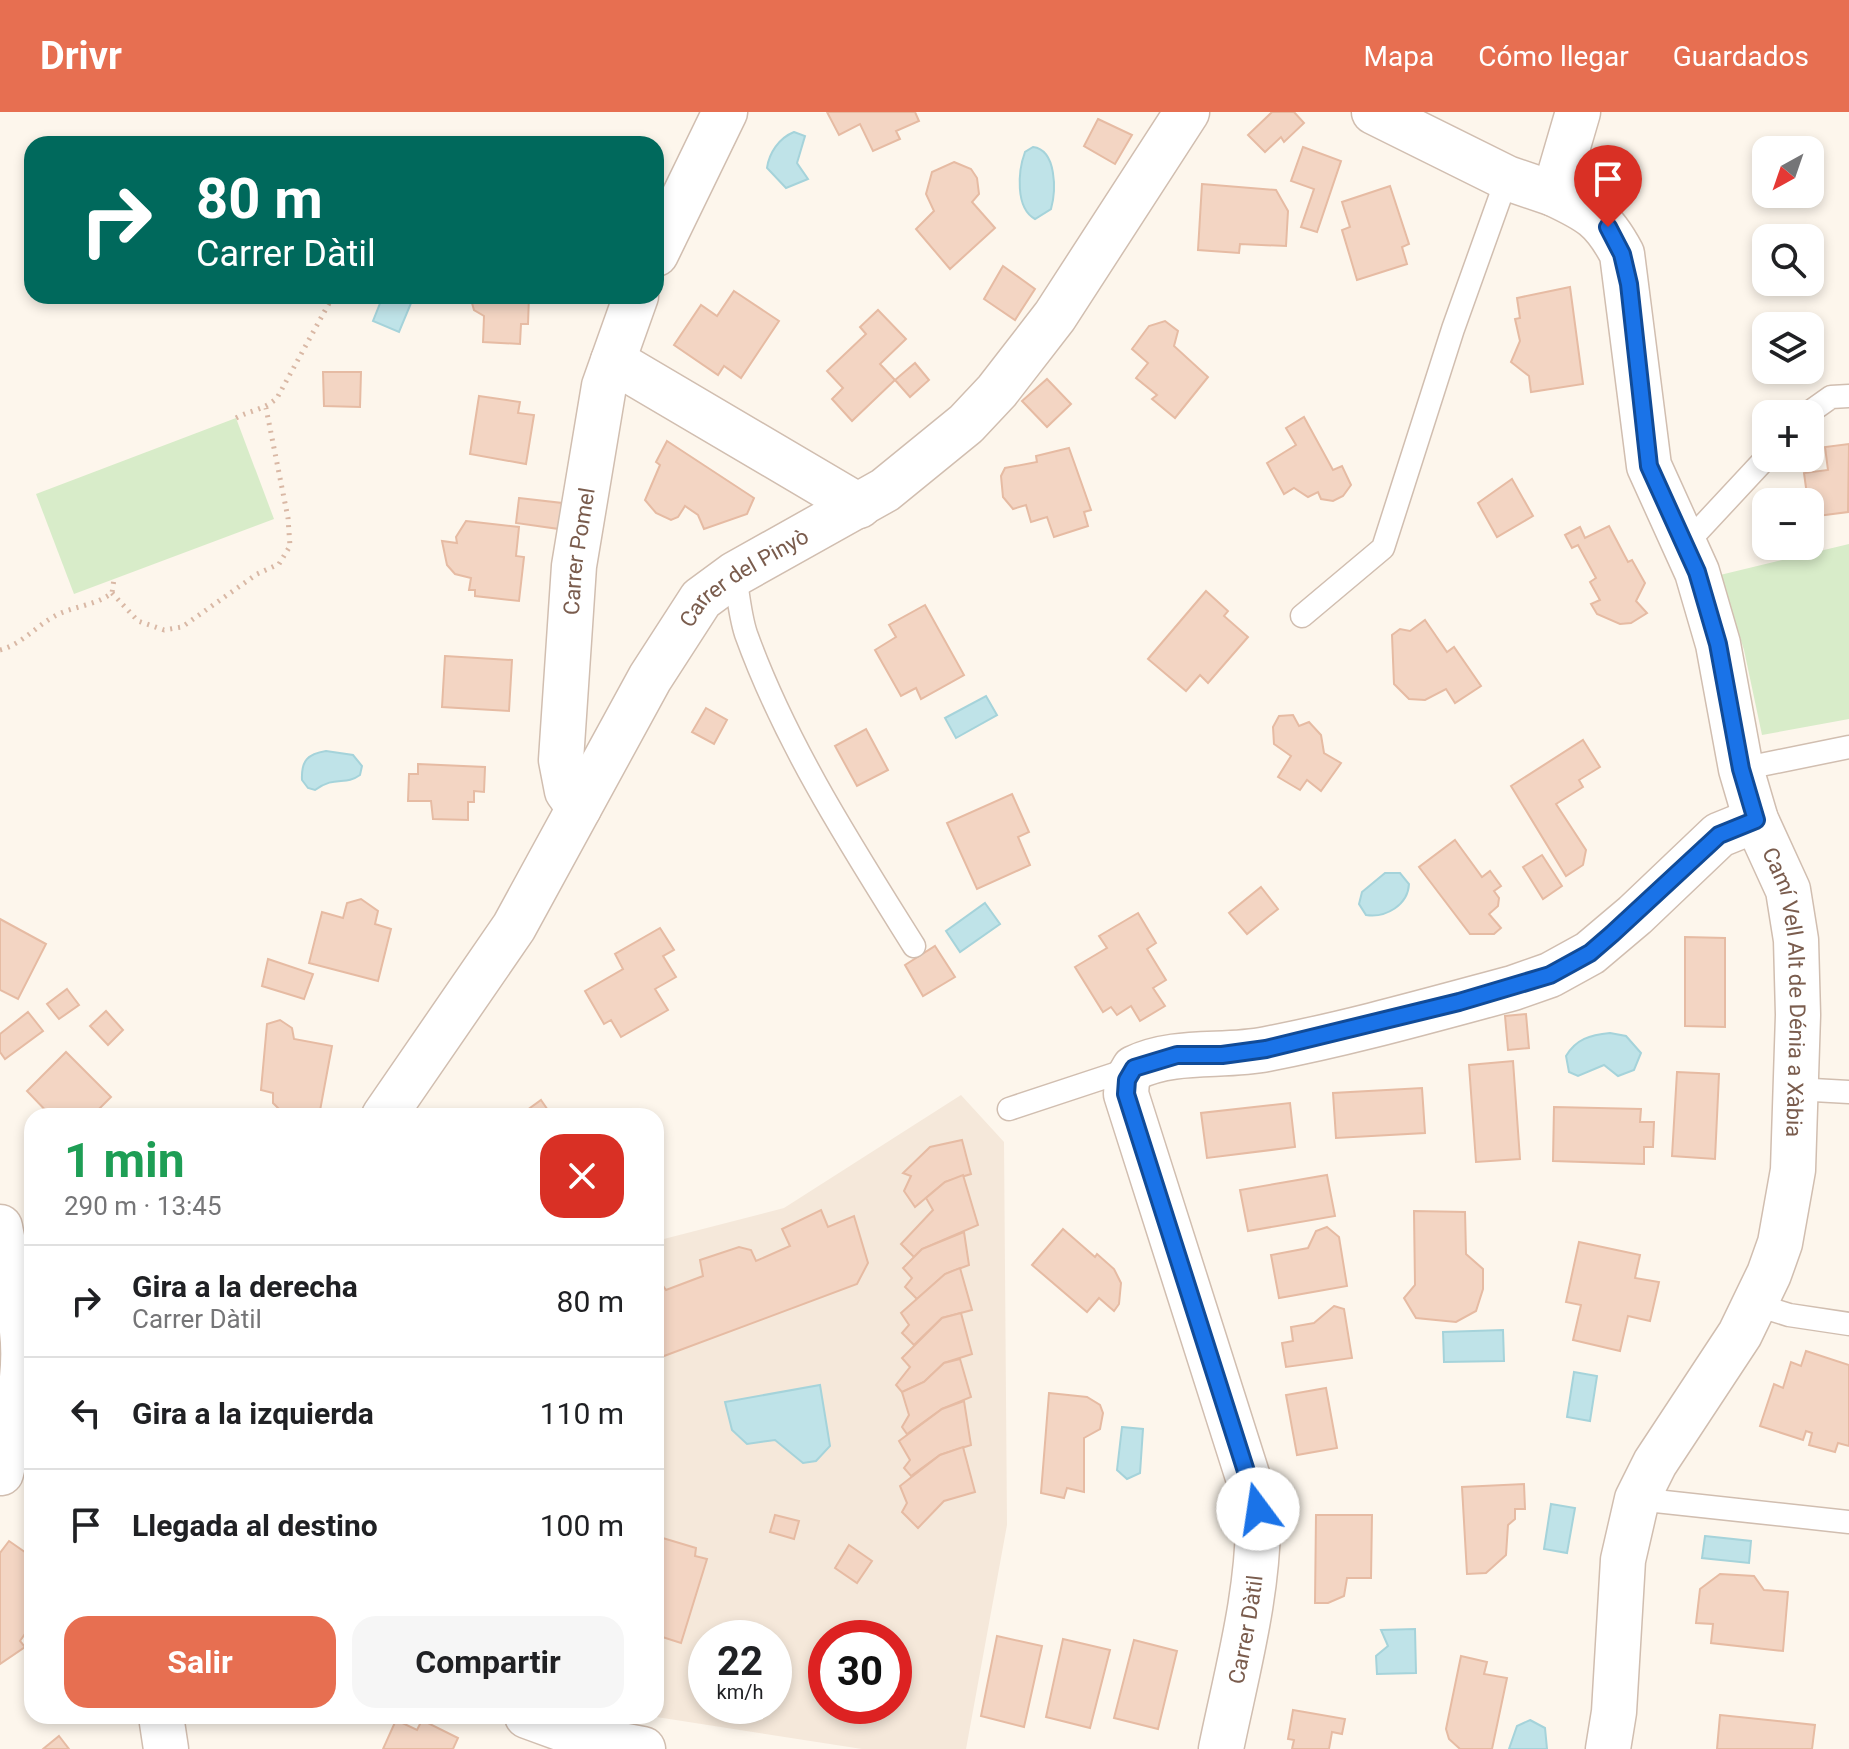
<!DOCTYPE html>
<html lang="es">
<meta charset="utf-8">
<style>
:root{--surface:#fff;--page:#f6f6f6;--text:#202124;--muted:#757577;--line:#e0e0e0;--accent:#e76f51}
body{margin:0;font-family:Roboto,sans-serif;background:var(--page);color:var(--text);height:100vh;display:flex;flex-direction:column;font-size:30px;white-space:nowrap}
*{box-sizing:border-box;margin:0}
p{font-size:26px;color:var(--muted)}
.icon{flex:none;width:44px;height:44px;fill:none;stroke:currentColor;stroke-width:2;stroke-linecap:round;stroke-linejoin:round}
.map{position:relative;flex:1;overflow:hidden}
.details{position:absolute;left:24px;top:996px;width:640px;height:616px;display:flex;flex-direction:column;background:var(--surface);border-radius:24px;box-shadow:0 4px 12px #0003}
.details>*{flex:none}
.guide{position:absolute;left:24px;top:24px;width:640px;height:168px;border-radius:24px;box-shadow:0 4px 12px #0003;background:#00695c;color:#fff;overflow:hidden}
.needle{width:52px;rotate:220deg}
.tools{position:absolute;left:1752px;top:24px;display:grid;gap:16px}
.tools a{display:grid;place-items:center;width:72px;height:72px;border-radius:16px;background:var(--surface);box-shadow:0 4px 12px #0003;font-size:40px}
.speed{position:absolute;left:688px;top:1508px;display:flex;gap:16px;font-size:40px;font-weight:700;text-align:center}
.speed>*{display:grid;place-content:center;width:104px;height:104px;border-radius:50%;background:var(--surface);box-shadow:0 4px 12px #0003;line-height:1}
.speed small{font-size:20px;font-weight:400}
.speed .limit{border:12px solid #d22;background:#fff;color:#111}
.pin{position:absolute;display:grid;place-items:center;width:68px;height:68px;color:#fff;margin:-82px -34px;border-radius:50% 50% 50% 0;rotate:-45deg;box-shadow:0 0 8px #0007}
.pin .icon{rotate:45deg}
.me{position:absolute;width:88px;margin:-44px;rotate:346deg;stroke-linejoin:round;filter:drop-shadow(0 0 6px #0008)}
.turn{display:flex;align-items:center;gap:28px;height:168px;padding:0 40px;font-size:36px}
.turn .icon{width:104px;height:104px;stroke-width:2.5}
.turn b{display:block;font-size:56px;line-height:68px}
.round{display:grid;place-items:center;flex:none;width:84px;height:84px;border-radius:24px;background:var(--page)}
.headline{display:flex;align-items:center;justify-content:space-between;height:136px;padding:0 40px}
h1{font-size:48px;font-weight:700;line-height:60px;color:#1e9e55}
.primary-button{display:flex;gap:16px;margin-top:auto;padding:16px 40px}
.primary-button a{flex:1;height:92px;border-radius:24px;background:var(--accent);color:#fff;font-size:32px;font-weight:700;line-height:92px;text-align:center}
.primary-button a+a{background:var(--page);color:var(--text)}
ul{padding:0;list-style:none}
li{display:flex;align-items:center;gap:24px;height:112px;padding:0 40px;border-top:2px solid var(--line)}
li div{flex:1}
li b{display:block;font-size:30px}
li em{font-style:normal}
header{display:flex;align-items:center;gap:48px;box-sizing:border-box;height:112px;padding:0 40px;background:var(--accent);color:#fff}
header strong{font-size:38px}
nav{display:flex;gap:44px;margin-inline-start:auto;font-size:28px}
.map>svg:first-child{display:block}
.residential{fill:#f5e8da;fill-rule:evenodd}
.green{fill:#d8ecc9}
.water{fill:#bfe3e8;stroke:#a5d3da;stroke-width:2}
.building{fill:#f3d5c3;stroke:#e6bba3;stroke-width:2}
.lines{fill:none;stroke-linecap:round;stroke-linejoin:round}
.lane-casing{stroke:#d1beb0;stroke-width:25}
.street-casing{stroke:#d1beb0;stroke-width:47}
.path{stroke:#d9b8a5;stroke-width:5;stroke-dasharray:2 6;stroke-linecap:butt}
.lane{stroke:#fff;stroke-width:22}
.street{stroke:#fff;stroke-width:44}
.route-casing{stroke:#114b97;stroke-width:20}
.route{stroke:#1a73e8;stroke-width:14}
.labels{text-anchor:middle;stroke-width:6;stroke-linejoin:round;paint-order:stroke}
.street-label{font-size:22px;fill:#7a5c4d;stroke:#fffaf3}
</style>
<header>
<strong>Drivr</strong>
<nav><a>Mapa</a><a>Cómo llegar</a><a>Guardados</a></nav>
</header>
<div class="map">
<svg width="1849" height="1637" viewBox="0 0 1849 1637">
<rect width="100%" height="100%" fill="#fdf6ec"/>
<path class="residential" d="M961 983 1004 1030 1007 1413 966 1637H862L650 1604H656V1129L784 1096ZM706 1526H774V1594H706ZM826 1526H894V1594H826Z"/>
<g class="green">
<polygon points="236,306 274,407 74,482 36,382"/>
<polygon points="1849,432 1849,607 1762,623 1744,538 1720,463"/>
</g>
<g class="water">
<path d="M794 20 805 24 797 51 808 67 786 76 767 56C769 41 779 26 794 20Z"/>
<path d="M1033 35C1057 38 1056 79 1051 97L1035 107C1015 96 1018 59 1025 40Z"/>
<polygon points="383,184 414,184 399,220 373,209"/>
<polygon points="986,584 997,603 956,626 945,606"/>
<path d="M326 639 353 643 362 654 360 663C345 674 335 663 315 678L308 676 302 668C301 648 308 642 326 639Z"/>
<path d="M1385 761H1400L1409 772C1408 793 1386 806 1366 803L1359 792 1362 780Z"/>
<polygon points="985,791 1000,812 960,840 946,819"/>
<path d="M1610 921 1626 924 1641 941 1634 958 1618 964 1604 953 1578 964 1569 960 1566 944C1576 927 1590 923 1610 921Z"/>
<polygon points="1503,1218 1504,1249 1444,1250 1443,1220"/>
<polygon points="1574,1260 1597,1264 1590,1309 1567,1305"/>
<polygon points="820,1273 830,1334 816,1349 803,1351 775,1328 747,1332 732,1318 725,1290"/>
<polygon points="1122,1315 1143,1317 1140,1361 1127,1367 1117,1358"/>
<polygon points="1551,1392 1575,1396 1567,1441 1544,1437"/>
<polygon points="1705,1424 1751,1429 1749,1451 1702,1446"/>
<polygon points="1415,1517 1416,1561 1377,1562 1376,1544 1388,1534 1381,1518"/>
<polygon points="1530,1608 1545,1616 1547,1637 1509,1637 1517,1614"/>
</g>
<g class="building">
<polygon points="827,0 915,0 919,9 896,19 900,27 873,39 860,12 839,23"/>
<polygon points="1272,0 1294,0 1304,11 1284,30 1281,25 1265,40 1248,23"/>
<polygon points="1098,7 1132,23 1115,52 1084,34"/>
<polygon points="1303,35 1341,49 1317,120 1301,115 1314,77 1291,69"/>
<polygon points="954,50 971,57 977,66 979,82 972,90 995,116 950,157 916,117 934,99 926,82 932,60"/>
<polygon points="1202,72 1276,78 1288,99 1286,134 1240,132 1239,141 1198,138"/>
<polygon points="1390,74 1409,132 1402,135 1407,152 1357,168 1342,118 1350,115 1342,90"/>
<polygon points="1003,154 1035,177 1015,208 984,187"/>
<polygon points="1570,175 1583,272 1531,280 1529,264 1511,250 1520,229 1515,207 1520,206 1517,186"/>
<polygon points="734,179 779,209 741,266 724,254 718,263 674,233 701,193 717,204"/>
<polygon points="470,184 529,184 528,212 521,212 520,232 483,230 484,204 474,198"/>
<polygon points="878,198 906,227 880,252 895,268 852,309 832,287 843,276 827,259 866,222 860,215"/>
<polygon points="1165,209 1178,219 1174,234 1208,265 1175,306 1152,287 1157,283 1136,266 1148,251 1132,237 1149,214"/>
<polygon points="915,251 929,268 910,285 895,268"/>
<polygon points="323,260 361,260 360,295 324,294"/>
<polygon points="1047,267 1071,292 1047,315 1022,289"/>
<polygon points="479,284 520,290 518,301 534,303 526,352 470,342"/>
<polygon points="1304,305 1333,358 1342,354 1351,373 1343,384 1333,389 1321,387 1318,380 1308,385 1294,376 1284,382 1267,351 1296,333 1286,316"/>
<polygon points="667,329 754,386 747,402 704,417 698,403 685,394 678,405 671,408 656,401 645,388 660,353 656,350"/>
<polygon points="1849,332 1848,400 1810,405 1804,361 1828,358 1825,335"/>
<polygon points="1069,336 1091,398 1084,400 1088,414 1054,425 1047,405 1031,410 1026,393 1013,397 1003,385 1001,364 1005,356 1037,350 1036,344"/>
<polygon points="1512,367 1533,404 1497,425 1478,391"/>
<polygon points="519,386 562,391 559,417 516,411"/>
<polygon points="466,409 519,415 516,444 524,445 519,489 475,484 475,478 469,478 471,466 455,462 447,453 442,429 457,431 456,425"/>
<polygon points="1609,414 1628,450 1632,448 1645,471 1636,489 1647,501 1631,511 1620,512 1597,502 1591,492 1600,488 1590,470 1596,466 1578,433 1572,436 1565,423 1580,415 1585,426"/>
<polygon points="1206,479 1228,499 1224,504 1248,525 1208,571 1200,563 1186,579 1148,547"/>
<polygon points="925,493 964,563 921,587 916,576 901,584 875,538 896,525 889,513"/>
<polygon points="1425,508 1447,540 1454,535 1481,574 1455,591 1446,577 1425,588 1409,587 1394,572 1392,523 1400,517 1410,519"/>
<polygon points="445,544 512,548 509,599 442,595"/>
<polygon points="706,596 727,608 714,632 692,620"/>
<polygon points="1293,603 1299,614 1309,610 1321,623 1324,641 1341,651 1321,679 1307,668 1300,678 1278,665 1291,644 1274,632 1273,615 1279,604"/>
<polygon points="866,617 888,658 857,674 835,634"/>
<polygon points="1583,628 1600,655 1579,668 1583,675 1556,692 1586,738 1583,753 1566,764 1511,674"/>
<polygon points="418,652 485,655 484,680 474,679 474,690 468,690 468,708 433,707 431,689 408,689 409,662 418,662"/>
<polygon points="1012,682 1029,720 1018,725 1030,753 977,777 947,711"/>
<polygon points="1455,728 1482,765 1490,759 1501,774 1494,779 1499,786 1498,794 1489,802 1501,816 1494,822 1470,822 1419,755"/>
<polygon points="1542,743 1562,774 1543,787 1523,755"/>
<polygon points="1261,775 1278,797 1247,822 1229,801"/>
<polygon points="361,787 378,799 375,812 391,817 378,869 309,851 322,800 343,806 347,791"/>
<polygon points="1138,801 1156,831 1147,837 1166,868 1153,876 1165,894 1140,909 1131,894 1117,903 1111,895 1103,900 1075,855 1107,836 1099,824"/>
<polygon points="0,807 46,832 18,887 0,878"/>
<polygon points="660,816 674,838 663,844 676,865 655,877 668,898 621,925 611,908 604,912 585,879 623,857 615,842"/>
<polygon points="1685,825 1725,826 1725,915 1685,914"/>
<polygon points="935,834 955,865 923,884 905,853"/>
<polygon points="268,847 313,862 304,887 262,874"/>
<polygon points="67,877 79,893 59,907 47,892"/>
<polygon points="106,899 123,918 108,933 90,914"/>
<polygon points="28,900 43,919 5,947 0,940 0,922"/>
<polygon points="1526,902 1529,936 1508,938 1505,904"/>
<polygon points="280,908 292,916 294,927 332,934 319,1004 286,1004 273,991 273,981 261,978 267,912"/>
<polygon points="66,940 111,985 92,1004 51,1004 27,979"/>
<polygon points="1513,949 1520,1047 1476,1050 1469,953"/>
<polygon points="1677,960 1719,962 1715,1047 1672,1044"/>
<polygon points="1422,976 1425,1021 1336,1026 1333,981"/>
<polygon points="541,988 552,1004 519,1004"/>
<polygon points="1290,991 1295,1035 1207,1046 1201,1001"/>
<polygon points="1554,995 1641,997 1640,1010 1654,1010 1653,1035 1644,1035 1644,1052 1553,1049"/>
<polygon points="962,1028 971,1062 945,1070 915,1095 904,1079 911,1064 903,1061 930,1035"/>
<polygon points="963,1063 978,1113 922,1137 914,1145 901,1132 933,1098 926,1086 945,1070"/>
<polygon points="1327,1063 1335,1104 1248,1119 1240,1078"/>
<polygon points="821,1098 828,1115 854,1104 868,1151 857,1172 656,1247 656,1164 666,1178 703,1164 700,1148 739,1135 751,1138 756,1149 790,1134 782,1117"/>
<polygon points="1414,1099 1465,1100 1466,1142 1483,1157 1483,1177 1476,1199 1456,1210 1416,1206 1404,1186 1415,1173"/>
<polygon points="1327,1115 1339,1125 1347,1174 1279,1186 1271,1143 1308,1136 1316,1119"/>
<polygon points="1063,1117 1095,1145 1097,1142 1114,1157 1121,1171 1119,1192 1114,1199 1099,1186 1087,1200 1032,1153"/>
<polygon points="964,1120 969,1153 945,1162 917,1187 905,1175 912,1166 903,1156 922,1137"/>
<polygon points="1579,1130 1640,1143 1635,1166 1659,1170 1650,1209 1628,1204 1620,1239 1573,1228 1581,1193 1566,1190"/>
<polygon points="960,1156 972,1198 942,1206 914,1233 902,1221 909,1213 901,1201 945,1162"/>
<polygon points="1334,1194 1344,1197 1352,1246 1286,1255 1282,1231 1293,1229 1291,1215 1314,1211"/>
<polygon points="961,1201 972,1242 944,1251 924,1270 902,1280 896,1273 910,1255 902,1246 942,1206"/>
<polygon points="1806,1239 1849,1253 1849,1334 1838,1331 1835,1340 1809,1333 1812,1321 1806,1319 1803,1328 1760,1314 1774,1272 1783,1276 1791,1250 1801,1254"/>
<polygon points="960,1247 971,1285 942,1297 907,1322 902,1315 909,1303 902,1280 924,1270 944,1251"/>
<polygon points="1326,1276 1337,1336 1297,1343 1286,1283"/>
<polygon points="1049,1281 1087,1285 1100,1293 1103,1301 1100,1317 1084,1326 1084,1380 1067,1376 1064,1386 1041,1381"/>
<polygon points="964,1289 971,1333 940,1343 911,1364 904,1356 910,1348 899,1329 942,1297"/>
<polygon points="963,1335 975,1380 944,1389 918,1416 902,1400 907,1391 900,1374 940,1343"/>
<polygon points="1524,1372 1525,1397 1515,1397 1515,1407 1508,1413 1506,1443 1486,1461 1467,1462 1462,1375"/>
<polygon points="775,1403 799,1409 794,1427 770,1420"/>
<polygon points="1316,1403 1372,1403 1371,1466 1347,1466 1344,1484 1328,1491 1315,1491"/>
<polygon points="656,1424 696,1436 695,1444 707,1447 681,1531 656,1523"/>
<polygon points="9,1429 32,1445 32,1512 20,1529 25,1535 0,1552 0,1441"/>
<polygon points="849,1433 872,1449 857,1471 835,1456"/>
<polygon points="1720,1462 1754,1464 1764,1478 1788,1480 1783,1539 1711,1531 1713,1512 1696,1511 1700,1477"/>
<polygon points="997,1524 1042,1534 1024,1615 981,1604"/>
<polygon points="1063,1527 1110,1538 1090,1616 1046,1605"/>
<polygon points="1134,1528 1177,1539 1158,1617 1114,1606"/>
<polygon points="1461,1544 1487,1550 1484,1562 1507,1566 1492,1637 1460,1637 1449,1627 1446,1617"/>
<polygon points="895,1554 908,1577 894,1586 894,1555"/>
<polygon points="1293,1598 1345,1607 1342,1622 1332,1620 1329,1637 1292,1637 1294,1628 1288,1627"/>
<polygon points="1720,1603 1815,1613 1812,1637 1717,1637"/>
<polygon points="396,1608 417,1618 422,1608 458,1626 453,1637 383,1637"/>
<polygon points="59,1624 69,1637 43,1637"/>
</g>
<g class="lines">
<g class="lane-casing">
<g id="lane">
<polyline points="1807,302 1831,285 1849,284"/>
<polyline points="1685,433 1766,346"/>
<path d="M735 462C738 482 740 504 746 522 786 633 852 735 914 834"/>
<polyline points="1302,504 1383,436 1453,217 1507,66"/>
<polyline points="1741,657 1849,635"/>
<polyline points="1795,977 1849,980"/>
<polyline points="1009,997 1133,956"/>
<polyline points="1754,1192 1789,1203 1849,1212"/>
<polyline points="1637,1387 1849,1410"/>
</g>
</g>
<g class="street-casing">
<g id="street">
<polyline points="1374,0 1507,66 1554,82"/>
<path id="s1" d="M1578 0 1554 82C1590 99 1603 106 1622 142L1649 354 1697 460 1718 532 1741 657 1756 708 1788 778 1796 828 1798 903 1793 1058 1780 1131 1769 1162 1740 1222 1655 1351 1637 1387 1623 1448 1614 1600 1608 1637"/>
<polyline points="656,142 725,0"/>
<polyline points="613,249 859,394"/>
<path id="s2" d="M579 696 567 679 561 648 574 454 604 274 636 184"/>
<path id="s3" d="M384 1004 514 815 650 566 701 487 735 462 885 378 966 312 997 279 1055 204 1187 0"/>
<path d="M0 1115C6 1150 18 1183 22 1219 28 1268 13 1314 1 1361"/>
<polyline points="161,1604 166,1637"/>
<polyline points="527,1604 590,1627 643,1637"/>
<path id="s4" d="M1221 1637C1237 1559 1260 1477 1258 1397L1126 982 1127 968 1134 956C1176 936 1223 946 1267 937 1350 921 1431 898 1513 876L1550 863 1590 841 1635 803 1719 723 1756 708"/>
</g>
</g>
<g class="path">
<path d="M236 306C251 298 264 298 277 286L333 184"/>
<polyline points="112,481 138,509 164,518 182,515 257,462 279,452 290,434 288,406 266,296"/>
<path d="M0 538C22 532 34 516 53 505 72 494 95 494 112 481L114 467"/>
</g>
<use href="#lane" class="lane"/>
<use href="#street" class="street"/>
</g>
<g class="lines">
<g class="route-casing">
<polyline id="route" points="1258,1397 1126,982 1127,968 1134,956 1177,943 1222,943 1266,937 1459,890 1550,863 1590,841 1612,822 1719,723 1756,708 1741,657 1718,532 1697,460 1649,354 1629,172 1622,142 1608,115"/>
</g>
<use href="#route" class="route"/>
</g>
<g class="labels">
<g class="street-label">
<text dy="8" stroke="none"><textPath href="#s2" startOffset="262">Carrer Pomel</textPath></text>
<text dy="8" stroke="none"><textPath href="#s3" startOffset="654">Carrer del Pinyò</textPath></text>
<text dy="8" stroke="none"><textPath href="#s1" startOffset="942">Camí Vell Alt de Dénia a Xàbia</textPath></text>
<text dy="8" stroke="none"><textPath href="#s4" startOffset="122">Carrer Dàtil</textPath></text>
</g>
</g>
</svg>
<div class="tools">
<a><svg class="needle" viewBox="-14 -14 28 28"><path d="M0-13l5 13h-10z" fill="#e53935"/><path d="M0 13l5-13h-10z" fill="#757577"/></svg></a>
<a><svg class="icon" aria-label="search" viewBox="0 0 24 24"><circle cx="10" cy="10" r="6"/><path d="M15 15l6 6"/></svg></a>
<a><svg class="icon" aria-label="layers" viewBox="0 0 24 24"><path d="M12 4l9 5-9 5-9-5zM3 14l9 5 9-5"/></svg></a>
<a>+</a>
<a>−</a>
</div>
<div class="speed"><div>22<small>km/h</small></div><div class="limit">30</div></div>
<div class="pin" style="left:1608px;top:115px;background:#d93025"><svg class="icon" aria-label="arrive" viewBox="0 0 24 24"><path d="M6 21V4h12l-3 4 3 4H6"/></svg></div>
<svg class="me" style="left:1258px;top:1397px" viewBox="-20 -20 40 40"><circle r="19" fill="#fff"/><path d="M0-13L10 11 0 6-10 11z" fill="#1a73e8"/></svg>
<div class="guide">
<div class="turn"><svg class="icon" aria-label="right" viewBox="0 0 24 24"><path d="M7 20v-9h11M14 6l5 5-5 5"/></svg><div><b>80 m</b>Carrer Dàtil</div></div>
</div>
<section class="details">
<div class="headline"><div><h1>1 min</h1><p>290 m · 13:45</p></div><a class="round" style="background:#d93025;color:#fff"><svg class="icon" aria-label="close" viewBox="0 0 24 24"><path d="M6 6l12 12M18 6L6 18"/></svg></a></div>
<ul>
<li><svg class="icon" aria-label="right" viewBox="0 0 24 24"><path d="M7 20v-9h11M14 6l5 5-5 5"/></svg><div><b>Gira a la derecha</b><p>Carrer Dàtil</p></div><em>80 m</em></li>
<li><svg class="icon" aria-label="left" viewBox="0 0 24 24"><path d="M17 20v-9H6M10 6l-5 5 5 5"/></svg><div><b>Gira a la izquierda</b></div><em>110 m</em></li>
<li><svg class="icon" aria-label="arrive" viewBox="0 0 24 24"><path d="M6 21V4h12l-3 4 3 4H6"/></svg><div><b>Llegada al destino</b></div><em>100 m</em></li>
</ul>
<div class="primary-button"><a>Salir</a><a>Compartir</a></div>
</section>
</div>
